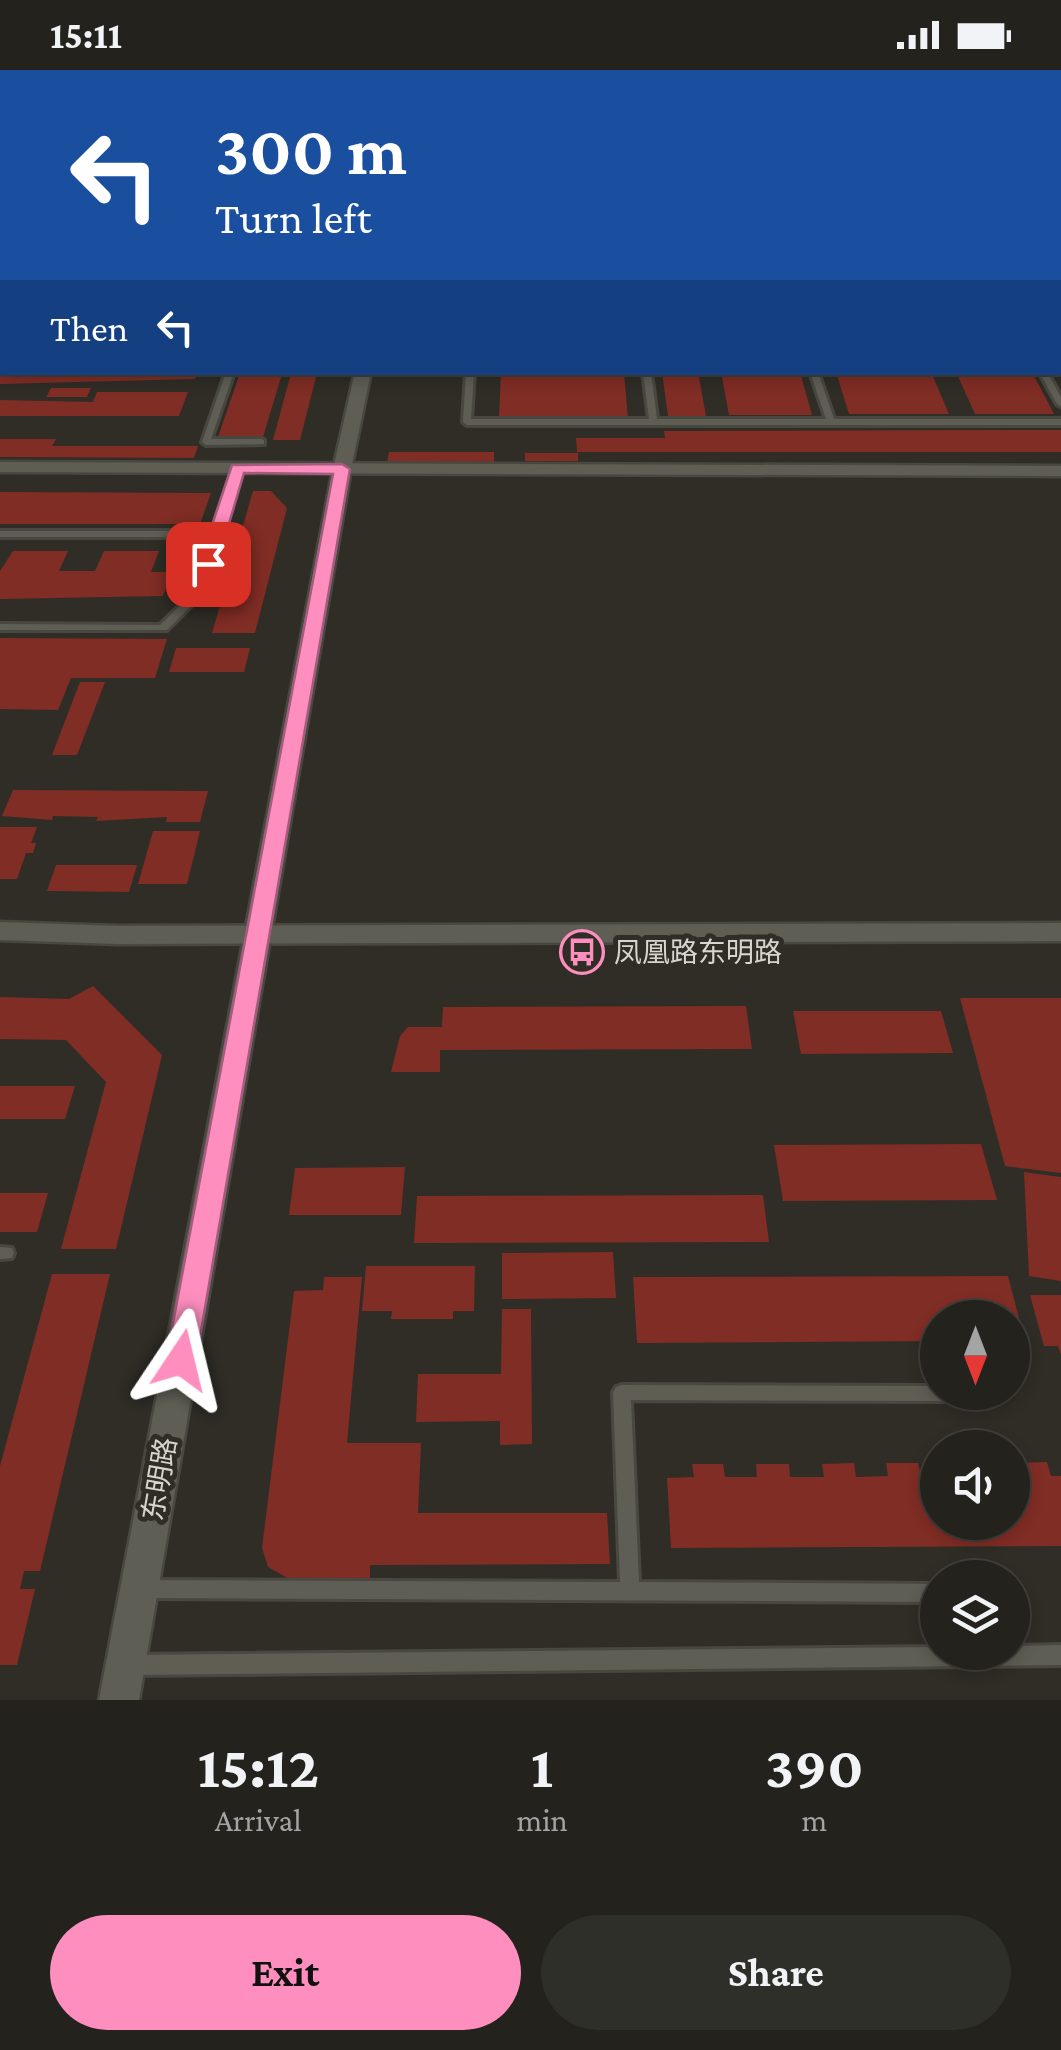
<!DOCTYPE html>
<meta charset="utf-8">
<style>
:root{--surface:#23221c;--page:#2f2f29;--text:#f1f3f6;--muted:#a3a4a3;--line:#403f3b;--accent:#fd8ebe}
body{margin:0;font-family:"Crimson Pro","Noto Sans SC",serif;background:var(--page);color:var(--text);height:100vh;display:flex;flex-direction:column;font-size:38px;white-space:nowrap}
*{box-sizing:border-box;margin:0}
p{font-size:32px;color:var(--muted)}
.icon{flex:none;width:55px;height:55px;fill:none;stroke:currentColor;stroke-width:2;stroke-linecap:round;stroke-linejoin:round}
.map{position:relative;height:1630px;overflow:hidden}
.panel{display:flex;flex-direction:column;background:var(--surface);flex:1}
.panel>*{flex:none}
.guide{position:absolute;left:0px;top:0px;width:1062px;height:305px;box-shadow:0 5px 15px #0003,0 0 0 2px var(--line);background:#1a4fa0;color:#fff;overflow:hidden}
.needle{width:65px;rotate:180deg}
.controls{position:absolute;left:920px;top:1230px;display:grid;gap:20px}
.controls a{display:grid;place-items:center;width:110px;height:110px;border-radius:50%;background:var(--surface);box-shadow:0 5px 15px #0003,0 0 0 2px var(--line);font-size:50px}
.pin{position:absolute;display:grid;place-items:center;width:85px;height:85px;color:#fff;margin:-42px;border-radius:20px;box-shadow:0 5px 15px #0006}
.me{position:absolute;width:110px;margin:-55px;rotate:10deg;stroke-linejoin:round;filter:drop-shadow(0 0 8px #0008)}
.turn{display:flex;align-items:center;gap:35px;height:210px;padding:0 50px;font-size:45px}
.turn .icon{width:130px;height:130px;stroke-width:2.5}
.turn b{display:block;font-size:70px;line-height:85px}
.then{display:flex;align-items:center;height:95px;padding:0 50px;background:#0003;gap:20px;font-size:38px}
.eta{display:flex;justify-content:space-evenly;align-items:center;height:170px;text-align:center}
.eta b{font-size:60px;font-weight:700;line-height:70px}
.button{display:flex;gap:20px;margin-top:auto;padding:20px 50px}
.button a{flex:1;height:115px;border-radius:60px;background:var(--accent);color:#111;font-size:40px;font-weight:700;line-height:115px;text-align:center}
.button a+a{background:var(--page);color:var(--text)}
.status{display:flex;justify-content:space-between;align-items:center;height:70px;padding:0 50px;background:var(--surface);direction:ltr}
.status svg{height:28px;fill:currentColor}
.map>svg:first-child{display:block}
.building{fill:#802d25}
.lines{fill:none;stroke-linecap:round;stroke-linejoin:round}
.service-casing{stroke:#494840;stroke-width:6}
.minor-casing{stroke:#494840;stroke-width:5}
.tertiary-casing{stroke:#494840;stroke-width:5}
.trunk-casing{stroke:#494840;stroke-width:4}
.service{fill:#5f5e55;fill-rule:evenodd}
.minor{fill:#5f5e55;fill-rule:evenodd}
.tertiary{fill:#5f5e55;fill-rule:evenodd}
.trunk{fill:#c4a849;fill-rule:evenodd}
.route{fill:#fd8ebe;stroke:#a45c7c;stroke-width:2.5}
.labels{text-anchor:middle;stroke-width:10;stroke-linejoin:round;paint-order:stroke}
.poi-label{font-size:28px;fill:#d6d5d0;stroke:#2f2d26;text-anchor:start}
.street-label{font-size:28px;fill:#d6d5d0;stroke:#2f2d26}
</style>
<div class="status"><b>15:11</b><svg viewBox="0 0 49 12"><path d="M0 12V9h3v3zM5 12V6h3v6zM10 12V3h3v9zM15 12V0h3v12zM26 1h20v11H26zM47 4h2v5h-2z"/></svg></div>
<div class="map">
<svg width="1061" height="1630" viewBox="0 0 1061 1630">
<rect width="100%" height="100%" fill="#2f2d26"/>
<g class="building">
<polygon points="0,302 198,302 195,309 0,314"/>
<polygon points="501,302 624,302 628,349 499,348"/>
<polygon points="662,302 698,302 706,346 668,346"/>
<polygon points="721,302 800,302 812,345 729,345"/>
<polygon points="836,302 931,302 949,344 849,344"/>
<polygon points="956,302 1032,302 1054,344 975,344"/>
<polygon points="240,303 282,304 263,367 218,367"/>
<polygon points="290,307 316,307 300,370 273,370"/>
<polygon points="51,318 91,318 87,327 46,327"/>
<polygon points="97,322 188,322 179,346 0,346 0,330 93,332"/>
<polygon points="1061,360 1061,382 577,382 576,368 665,368 664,361"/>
<polygon points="0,369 56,369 52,376 198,376 194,388 0,387"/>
<polygon points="389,382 494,382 494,392 387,392"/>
<rect x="525" y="383" width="53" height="8"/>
<polygon points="253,421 271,421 287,438 255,563 212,563"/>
<polygon points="0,422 211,423 200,454 0,454"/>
<polygon points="13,481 68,481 59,501 95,501 104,481 159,481 151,502 172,502 163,526 0,529 0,501"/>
<polygon points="0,568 167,569 155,608 71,608 58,640 0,639"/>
<polygon points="176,578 250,578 244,602 169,602"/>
<polygon points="80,612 105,612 77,685 52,685"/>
<polygon points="13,720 208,721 200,752 166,752 167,747 96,751 98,747 53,746 52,750 2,746"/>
<polygon points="0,757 37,757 31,773 36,773 33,783 26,783 17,809 0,809"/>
<polygon points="153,761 200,761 187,814 138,814"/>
<polygon points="56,795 137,795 129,822 47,821"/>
<polygon points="93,916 162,985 116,1179 61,1179 106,1012 66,970 0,969 0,927 69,929"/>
<polygon points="960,928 1061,928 1061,1103 1005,1096"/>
<polygon points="746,936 752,979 440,980 440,1002 391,1002 400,966 408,957 442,957 443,937"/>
<polygon points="793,941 941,941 953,983 801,984"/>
<polygon points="0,1016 75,1016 65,1049 0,1049"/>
<polygon points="981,1074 997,1130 783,1131 774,1075"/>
<polygon points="405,1097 401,1145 289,1145 295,1098"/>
<polygon points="1024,1102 1061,1107 1061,1211 1029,1206"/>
<polygon points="0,1123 48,1123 37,1162 0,1162"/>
<polygon points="763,1125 769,1172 414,1173 417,1126"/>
<polygon points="613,1182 616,1228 502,1229 502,1183"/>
<polygon points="366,1196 475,1196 474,1241 453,1241 453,1249 391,1249 392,1241 362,1241"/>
<polygon points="52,1204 110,1204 40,1501 24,1501 20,1519 35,1519 17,1595 0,1595 0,1396"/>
<polygon points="1008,1206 1025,1271 1012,1271 1012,1248 938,1248 938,1271 637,1273 633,1207"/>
<polygon points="324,1207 362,1207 347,1373 421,1373 418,1443 607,1443 610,1494 370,1495 370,1508 289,1509 268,1497 262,1478 294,1221 323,1220"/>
<polygon points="1030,1225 1061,1225 1061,1285 1058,1276 1044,1276"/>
<polygon points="502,1239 531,1239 532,1374 500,1375 500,1351 416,1352 418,1304 501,1304"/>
<polygon points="1047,1392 1051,1406 1061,1406 1061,1476 671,1478 667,1408 694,1407 692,1394 723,1394 725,1407 757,1407 756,1394 789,1394 790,1407 824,1407 822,1394 854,1393 856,1407 888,1406 886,1393 918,1393 921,1406 938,1406 938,1452 1012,1452 1012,1406 1020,1406 1016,1393"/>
</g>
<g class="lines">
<g class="service-casing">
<g id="service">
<polygon points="305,0 311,0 309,2 305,2"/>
<polygon points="0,10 2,11 2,13 0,14"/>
<rect x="0" y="155" width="2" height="4"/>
<rect x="1060" y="161" width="1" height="4"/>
<rect x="0" y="173" width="2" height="4"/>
<rect x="0" y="191" width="2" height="4"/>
<rect x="1060" y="249" width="1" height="4"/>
<polygon points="226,302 234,302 211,369 261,369 264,370 264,374 206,375 202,372"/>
<polygon points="466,302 474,302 471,349 649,349 643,302 651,302 657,349 826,349 810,302 818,302 834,349 1061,349 1061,355 467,355 463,352"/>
<polygon points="1039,302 1047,302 1061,327 1061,336 1057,334"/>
<polygon points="237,395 241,398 204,523 167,560 0,560 0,554 160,555 194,522 211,467 0,467 0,461 213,461 233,398"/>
<polygon points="0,1177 12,1178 14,1183 12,1188 0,1189"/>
<polygon points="622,1315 938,1316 938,1322 952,1322 950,1329 944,1331 631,1330 639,1512 938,1514 938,1532 145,1528 138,1525 136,1519 138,1513 145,1510 620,1512 613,1322 616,1317"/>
<polygon points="1061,1575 1061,1595 129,1605 122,1602 119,1595 122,1588 129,1585 938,1577 938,1582 1012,1582 1012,1576"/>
</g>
</g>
<g class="minor-casing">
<g id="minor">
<polygon points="0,392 1061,396 1061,406 0,402"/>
<polygon points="0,852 118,856 1061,853 1061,871 118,874 0,870"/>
</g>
</g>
<g class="tertiary-casing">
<g id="tertiary">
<rect x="0" y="87" width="2" height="8"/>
<rect x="1060" y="91" width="1" height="8"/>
<rect x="0" y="125" width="2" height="8"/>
<rect x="1060" y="125" width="1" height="8"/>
<polygon points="355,302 371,302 351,399 139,1630 99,1630 333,399"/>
</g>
</g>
<g class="trunk-casing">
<g id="trunk">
<rect x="0" y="93" width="2" height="8"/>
<rect x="1060" y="114" width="1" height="8"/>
<rect x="0" y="116" width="2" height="8"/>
</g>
</g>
<use href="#service" class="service"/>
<use href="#minor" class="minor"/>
<use href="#tertiary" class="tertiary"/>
<use href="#trunk" class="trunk"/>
</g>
<polygon class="route" points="342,394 350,399 196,1290 192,1299 181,1303 170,1299 166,1290 333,404 244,403 217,494 208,499 199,494 232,395"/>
<defs>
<g id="bus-ring" transform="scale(2.25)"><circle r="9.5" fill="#2f2d26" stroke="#fd8ebe" stroke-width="1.5"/><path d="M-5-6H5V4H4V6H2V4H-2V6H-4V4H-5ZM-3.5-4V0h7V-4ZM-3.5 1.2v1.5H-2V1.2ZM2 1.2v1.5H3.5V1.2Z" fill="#fd8ebe"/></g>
</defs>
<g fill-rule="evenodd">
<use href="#bus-ring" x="582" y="882"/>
</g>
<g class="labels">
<g class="poi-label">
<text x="614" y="892">凤凰路东明路</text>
</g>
<g class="street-label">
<text transform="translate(159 1409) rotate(-80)" y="10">东明路</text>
</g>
</g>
</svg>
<div class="controls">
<a><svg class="needle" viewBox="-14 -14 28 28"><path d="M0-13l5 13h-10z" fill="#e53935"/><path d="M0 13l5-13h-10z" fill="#a3a4a3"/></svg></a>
<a><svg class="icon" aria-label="sound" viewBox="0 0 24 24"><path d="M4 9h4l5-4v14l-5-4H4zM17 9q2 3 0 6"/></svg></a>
<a><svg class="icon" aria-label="layers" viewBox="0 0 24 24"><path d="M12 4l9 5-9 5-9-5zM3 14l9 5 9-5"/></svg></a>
</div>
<div class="pin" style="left:208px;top:494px;background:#d93025"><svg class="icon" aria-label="arrive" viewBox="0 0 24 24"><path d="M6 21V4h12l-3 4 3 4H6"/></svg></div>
<svg class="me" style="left:181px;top:1290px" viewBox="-20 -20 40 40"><path d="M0-17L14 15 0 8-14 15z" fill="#fd8ebe" stroke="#fff" stroke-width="4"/></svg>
<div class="guide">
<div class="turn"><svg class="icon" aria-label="left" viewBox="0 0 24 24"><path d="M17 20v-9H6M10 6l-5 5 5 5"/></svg><div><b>300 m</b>Turn left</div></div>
<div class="then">Then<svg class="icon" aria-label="left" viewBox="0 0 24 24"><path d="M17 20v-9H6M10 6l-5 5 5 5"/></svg></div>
</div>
</div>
<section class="panel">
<div class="eta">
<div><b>15:12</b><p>Arrival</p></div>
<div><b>1</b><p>min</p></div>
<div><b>390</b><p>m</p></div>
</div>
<div class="button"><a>Exit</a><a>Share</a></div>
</section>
